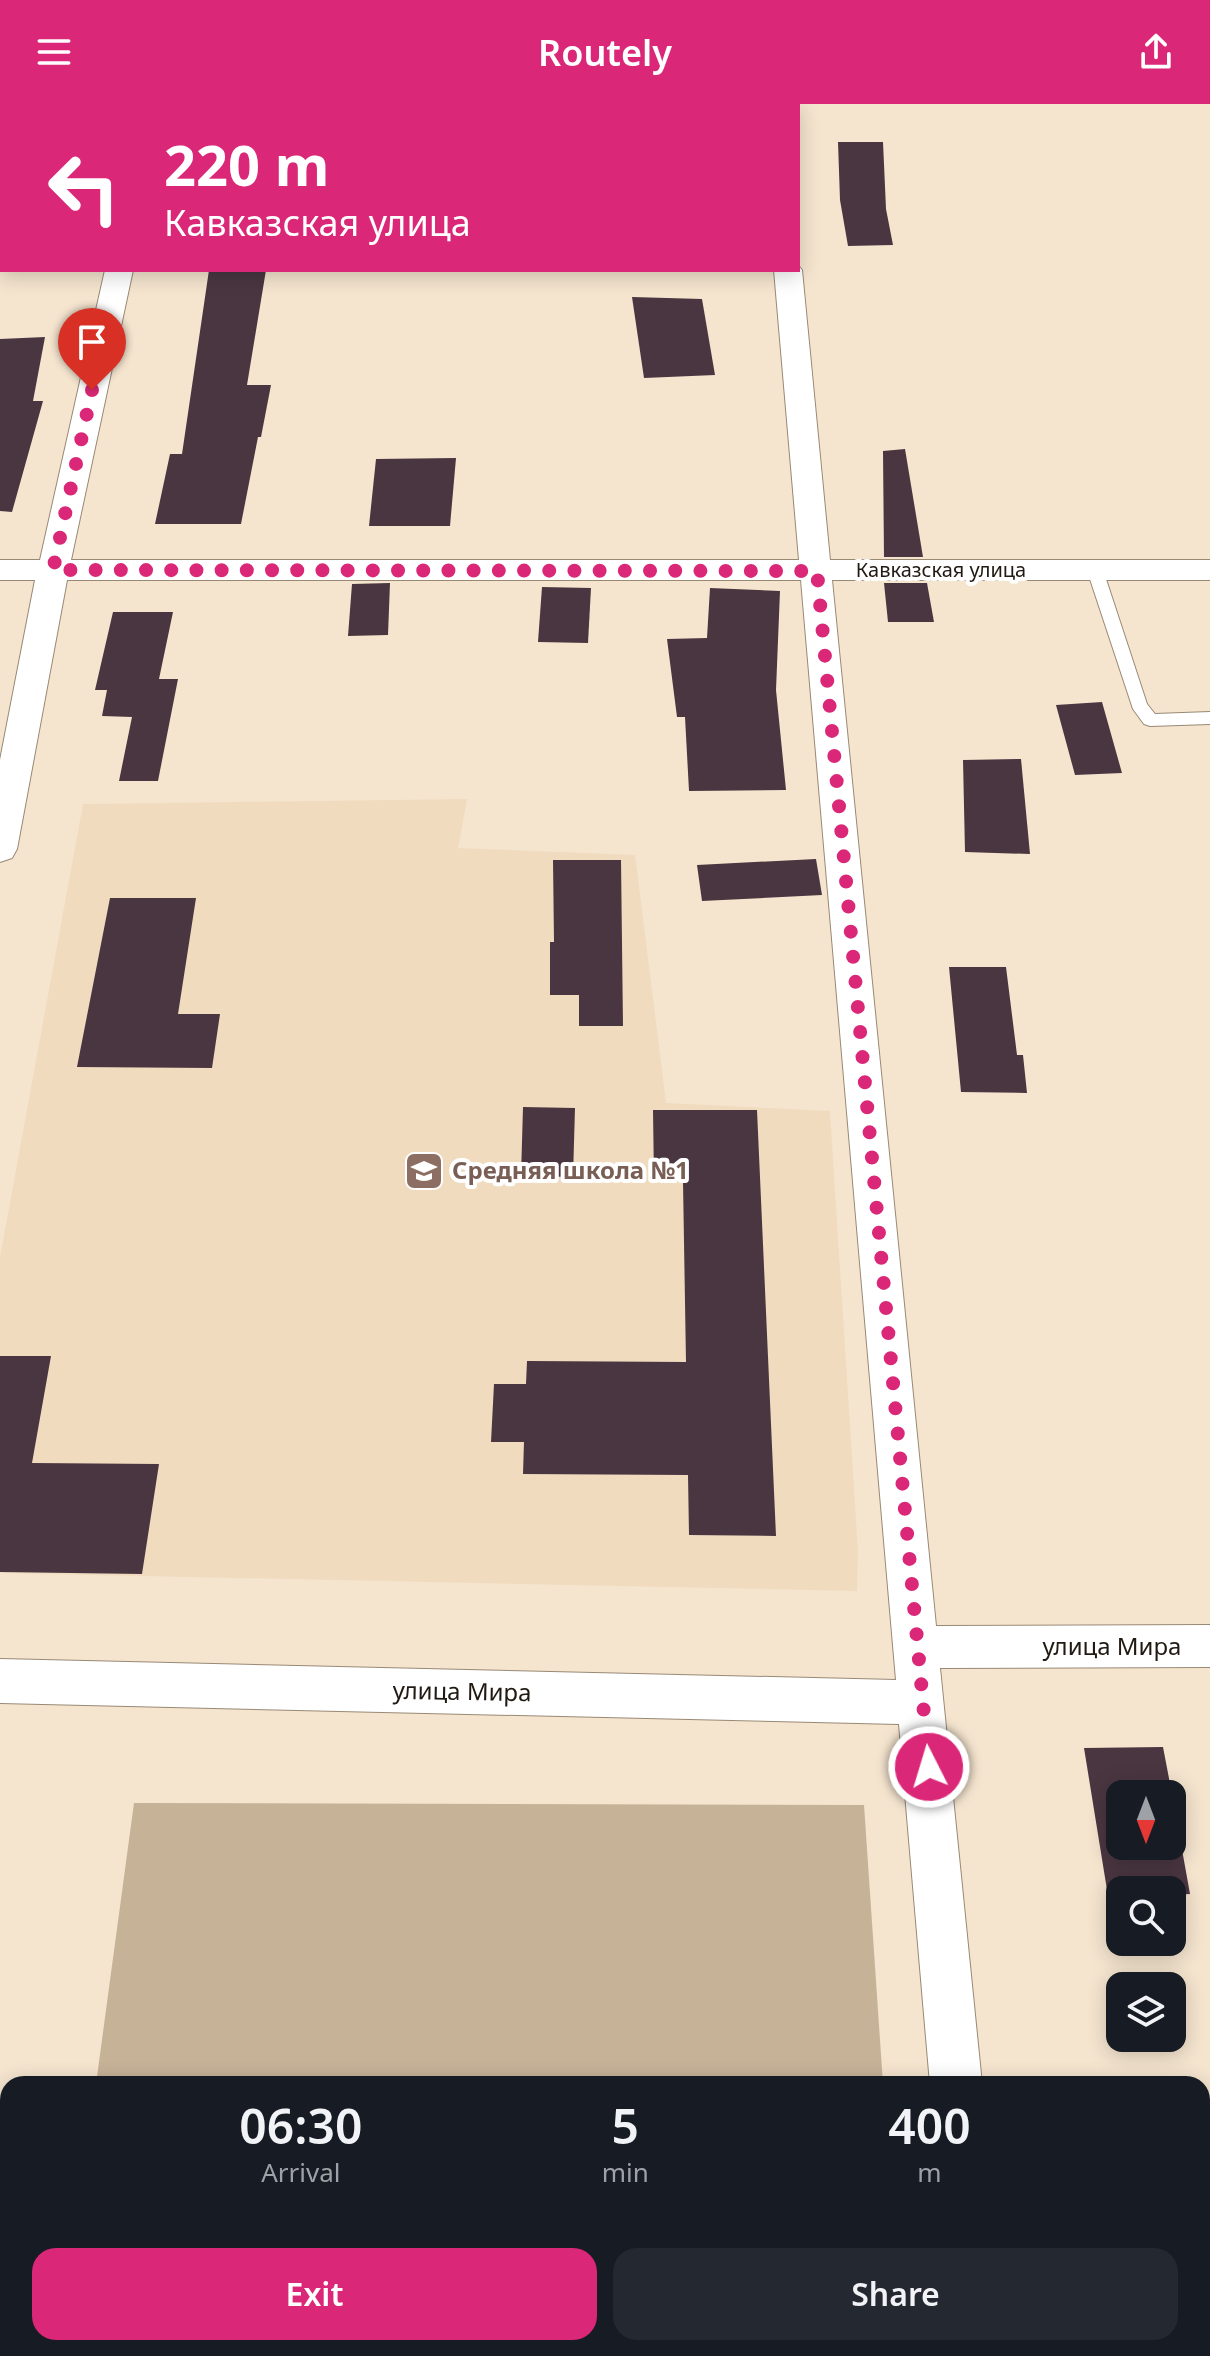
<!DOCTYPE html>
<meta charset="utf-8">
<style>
:root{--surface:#171b24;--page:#242831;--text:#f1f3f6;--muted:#9ea1a6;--accent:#db2777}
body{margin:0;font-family:"Noto Sans",sans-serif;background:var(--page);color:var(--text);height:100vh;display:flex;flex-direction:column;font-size:30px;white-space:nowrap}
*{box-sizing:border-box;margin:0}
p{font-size:26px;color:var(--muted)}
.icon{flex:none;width:44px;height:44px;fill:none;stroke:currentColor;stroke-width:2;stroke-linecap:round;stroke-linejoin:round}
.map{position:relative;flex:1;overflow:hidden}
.details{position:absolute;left:0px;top:1972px;width:1210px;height:280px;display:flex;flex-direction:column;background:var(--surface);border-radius:24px 24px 0 0;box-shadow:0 4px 20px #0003}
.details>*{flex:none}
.top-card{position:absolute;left:0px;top:0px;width:800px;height:168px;box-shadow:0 4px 20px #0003;background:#db2777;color:#fff;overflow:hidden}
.needle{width:52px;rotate:180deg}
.buttons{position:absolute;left:1106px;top:1676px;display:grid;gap:16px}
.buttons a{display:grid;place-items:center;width:80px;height:80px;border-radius:16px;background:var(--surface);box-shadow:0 4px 20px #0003;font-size:40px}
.pin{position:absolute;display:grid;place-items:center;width:68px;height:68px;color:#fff;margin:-82px -34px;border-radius:50% 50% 50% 0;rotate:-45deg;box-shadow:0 0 8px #0007}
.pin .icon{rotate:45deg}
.me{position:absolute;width:88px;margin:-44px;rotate:355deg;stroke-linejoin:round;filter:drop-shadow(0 0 6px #0008)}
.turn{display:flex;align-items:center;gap:28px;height:168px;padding:0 32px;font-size:36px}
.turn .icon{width:104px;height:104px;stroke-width:2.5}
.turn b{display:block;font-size:56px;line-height:68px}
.eta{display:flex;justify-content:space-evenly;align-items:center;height:136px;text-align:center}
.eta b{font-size:48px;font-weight:600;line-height:56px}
.action{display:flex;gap:16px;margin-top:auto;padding:16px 32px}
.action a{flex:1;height:92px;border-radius:24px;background:var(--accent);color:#fff;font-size:32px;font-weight:600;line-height:92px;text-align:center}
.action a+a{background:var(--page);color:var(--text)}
header{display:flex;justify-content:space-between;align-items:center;height:104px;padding:0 32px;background:var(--accent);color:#fff;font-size:36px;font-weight:600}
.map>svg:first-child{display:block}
.built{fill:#f0dbbf}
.green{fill:#c6b297}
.building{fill:#4a3641}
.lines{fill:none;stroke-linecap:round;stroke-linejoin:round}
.lane-casing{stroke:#988975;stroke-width:2}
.street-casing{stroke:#988975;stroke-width:2}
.lane{fill:#fff;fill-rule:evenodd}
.street{fill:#fff;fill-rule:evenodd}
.route{stroke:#db2777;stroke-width:14;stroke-dasharray:0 25.2}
.labels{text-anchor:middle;stroke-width:8;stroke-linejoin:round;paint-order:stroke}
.far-street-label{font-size:20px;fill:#201a12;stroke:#fff}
.education-label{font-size:24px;font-weight:bold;fill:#785e54;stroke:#fff;text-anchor:start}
.street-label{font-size:24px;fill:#201a12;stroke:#fff}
</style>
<header><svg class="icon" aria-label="menu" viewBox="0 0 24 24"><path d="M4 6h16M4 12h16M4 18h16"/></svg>Routely<svg class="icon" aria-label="share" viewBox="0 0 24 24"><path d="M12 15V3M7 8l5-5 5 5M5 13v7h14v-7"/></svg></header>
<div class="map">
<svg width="1210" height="2252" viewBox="0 0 1210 2252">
<rect width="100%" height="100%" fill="#f5e5cf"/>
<polygon class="built" points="467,695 458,744 635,751 666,999 830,1007 858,1447 857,1487 0,1469 0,1153 83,700"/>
<g class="green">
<polygon points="134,1699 864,1701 883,1980 96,1980"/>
<polygon points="61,2244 901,2244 902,2252 60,2252"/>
</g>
<g class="building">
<polygon points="838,38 883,38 886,105 893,141 848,142 840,96"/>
<polygon points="209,166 266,166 247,281 271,281 261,333 258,333 241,420 155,420 170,350 182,350"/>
<polygon points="632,193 702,195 715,271 644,274"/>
<polygon points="45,233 33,297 43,297 12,408 0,407 0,235"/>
<polygon points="905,345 923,453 884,453 883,347"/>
<polygon points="456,354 450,422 369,422 376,355"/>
<polygon points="390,479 388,531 348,532 352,480"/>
<polygon points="884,479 927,479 934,518 888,518"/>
<polygon points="542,483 591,484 588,539 538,538"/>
<polygon points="710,484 780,487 776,586 786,686 689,687 685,613 677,613 667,535 707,534"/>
<polygon points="113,508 173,508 159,575 178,575 158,677 119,677 132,613 102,612 107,586 95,586"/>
<polygon points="1102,598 1122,669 1075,671 1056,601"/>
<polygon points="1021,655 1030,750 965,748 963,656"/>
<polygon points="816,755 822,791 702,797 697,761"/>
<polygon points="553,756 621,756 623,922 579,922 579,891 550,891 550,838 554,838"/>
<polygon points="110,794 196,794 178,910 220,910 212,964 77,963"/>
<polygon points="949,863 1006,863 1017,951 1023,951 1027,989 961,988"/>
<polygon points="523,1003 575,1004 573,1073 521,1072"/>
<polygon points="653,1006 757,1006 776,1432 689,1431 688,1371 523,1370 524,1338 491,1338 494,1280 526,1280 527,1257 686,1258 683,1078 654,1077"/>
<polygon points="0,1252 51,1252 32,1359 159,1360 142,1470 0,1468"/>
<polygon points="1163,1643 1172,1690 1120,1690 1120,1742 1172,1742 1172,1690 1190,1790 1172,1791 1172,1786 1120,1786 1120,1792 1108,1792 1084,1644"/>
</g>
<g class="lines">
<g class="lane-casing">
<polygon id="lane" points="1095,461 1103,466 1147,600 1155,610 1210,608 1210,620 1150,622 1144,620 1133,605 1087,466"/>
</g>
<g class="street-casing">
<g id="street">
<polygon points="143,0 169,0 142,2"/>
<rect x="760" y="0" width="26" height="2"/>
<polygon points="798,161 802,166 830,456 1210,456 1210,476 832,476 936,1522 1210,1521 1210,1563 940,1564 982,1980 930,1980 899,1620 0,1599 0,1555 896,1576 801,476 67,476 17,745 12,754 0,758 0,656 35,476 0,476 0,456 40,456 105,166 133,166 71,456 799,456 774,166 798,166"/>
<polygon points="952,2244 1006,2244 1007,2252 953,2252"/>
</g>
</g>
<use href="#lane" class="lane"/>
<use href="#street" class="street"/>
</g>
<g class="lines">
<polyline class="route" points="92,286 53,466 817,467 929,1663"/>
</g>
<defs>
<g id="school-square" transform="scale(2)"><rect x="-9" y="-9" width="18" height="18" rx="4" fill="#8d6e63" stroke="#fff"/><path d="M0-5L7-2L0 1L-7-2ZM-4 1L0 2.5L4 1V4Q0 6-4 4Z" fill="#fff"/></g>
</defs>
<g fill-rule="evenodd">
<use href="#school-square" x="424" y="1067"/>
</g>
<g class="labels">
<g class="far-street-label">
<text x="941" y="473">Кавказская улица</text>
</g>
<g class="education-label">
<text x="452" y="1075">Средняя школа №1</text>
</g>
<g class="street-label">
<text x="1112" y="1551">улица Мира</text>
<text transform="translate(462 1588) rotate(1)" y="8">улица Мира</text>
</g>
</g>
</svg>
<div class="buttons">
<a><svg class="needle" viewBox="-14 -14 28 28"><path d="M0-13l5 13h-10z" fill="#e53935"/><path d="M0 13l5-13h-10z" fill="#9ea1a6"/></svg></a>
<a><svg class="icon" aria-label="search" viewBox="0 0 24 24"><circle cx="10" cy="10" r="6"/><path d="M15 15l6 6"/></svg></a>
<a><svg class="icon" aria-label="layers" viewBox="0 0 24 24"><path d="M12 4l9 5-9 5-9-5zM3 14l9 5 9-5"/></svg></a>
</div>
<div class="pin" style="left:92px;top:286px;background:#d93025"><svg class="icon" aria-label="arrive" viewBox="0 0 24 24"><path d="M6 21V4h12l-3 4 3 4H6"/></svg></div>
<svg class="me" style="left:929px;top:1663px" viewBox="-20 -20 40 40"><circle r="17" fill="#db2777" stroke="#fff" stroke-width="3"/><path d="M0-11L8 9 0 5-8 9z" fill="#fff"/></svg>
<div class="top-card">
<div class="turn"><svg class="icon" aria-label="left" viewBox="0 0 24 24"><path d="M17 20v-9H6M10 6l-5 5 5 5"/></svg><div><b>220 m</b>Кавказская улица</div></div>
</div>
<section class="details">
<div class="eta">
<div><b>06:30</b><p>Arrival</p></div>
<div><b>5</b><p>min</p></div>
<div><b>400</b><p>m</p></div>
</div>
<div class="action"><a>Exit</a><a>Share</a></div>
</section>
</div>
